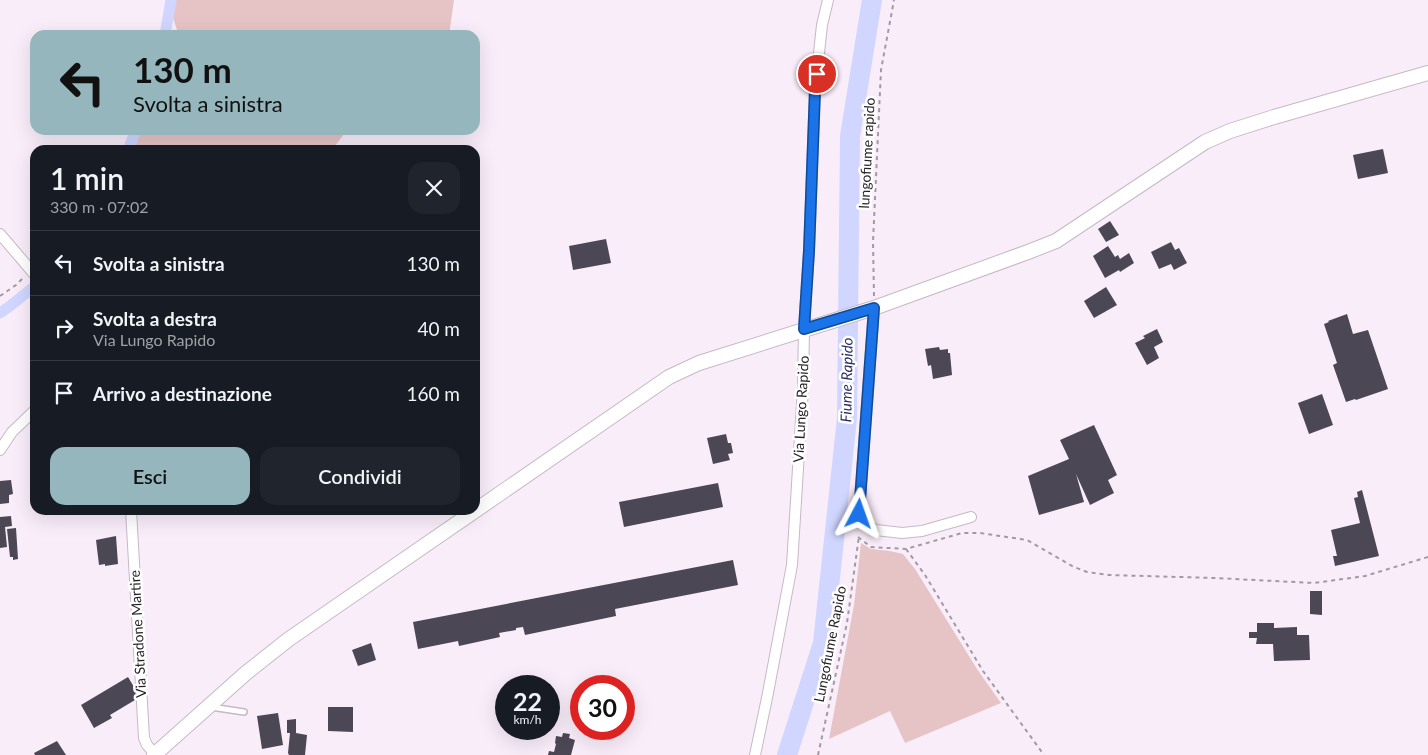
<!DOCTYPE html>
<html lang="it">
<meta charset="utf-8">
<style>
:root{--surface:#171b24;--page:#20242c;--text:#f1f3f6;--muted:#9ea1a6;--line:#363941;--accent:#94b6bc}
body{margin:0;font-family:Lato,sans-serif;background:var(--page);color:var(--text);height:100vh;display:flex;flex-direction:column;font-size:19px;white-space:nowrap}
*{box-sizing:border-box;margin:0}
p{font-size:16px;color:var(--muted)}
.icon{flex:none;width:28px;height:28px;fill:none;stroke:currentColor;stroke-width:2;stroke-linecap:round;stroke-linejoin:round}
.map{position:relative;flex:1;overflow:hidden}
.sheet{position:absolute;left:30px;top:145px;width:450px;height:370px;display:flex;flex-direction:column;background:var(--surface);border-radius:15px;box-shadow:0 5px 20px #0002}
.sheet>*{flex:none}
.top-card{position:absolute;left:30px;top:30px;width:450px;height:105px;border-radius:15px;box-shadow:0 5px 20px #0002;background:#94b6bc;color:#111;overflow:hidden}
.speed{position:absolute;left:495px;top:675px;display:flex;gap:10px;font-size:25px;font-weight:700;text-align:center}
.speed>*{display:grid;place-content:center;width:65px;height:65px;border-radius:50%;background:var(--surface);box-shadow:0 5px 20px #0002;line-height:1}
.speed small{font-size:12px;font-weight:400}
.speed .limit{border:8px solid #d22;background:#fff;color:#111}
.pin{position:absolute;display:grid;place-items:center;width:42px;height:42px;color:#fff;margin:-21px;border:2px solid #fff;border-radius:50%;box-shadow:0 1px 5px #0007}
.me{position:absolute;width:55px;margin:-28px;rotate:4deg;stroke-linejoin:round;filter:drop-shadow(0 0 4px #0008)}
.turn{display:flex;align-items:center;gap:18px;height:105px;padding:0 20px;font-size:22px}
.turn .icon{width:65px;height:65px;stroke-width:2.5}
.turn b{display:block;font-size:35px;line-height:42px}
.round{display:grid;place-items:center;flex:none;width:52px;height:52px;border-radius:15px;background:var(--page)}
.overview{display:flex;align-items:center;justify-content:space-between;height:85px;padding:0 20px}
h1{font-size:30px;font-weight:600;line-height:38px}
.primary-button{display:flex;gap:10px;margin-top:auto;padding:10px 20px}
.primary-button a{flex:1;height:58px;border-radius:15px;background:var(--accent);color:#111;font-size:20px;font-weight:600;line-height:58px;text-align:center}
.primary-button a+a{background:var(--page);color:var(--text)}
ul{padding:0;list-style:none}
li{display:flex;align-items:center;gap:15px;height:65px;padding:0 20px;border-top:1px solid var(--line)}
li div{flex:1}
li b{display:block;font-size:19px}
li em{font-style:normal}
.map>svg:first-child{display:block}
.green{fill:#e6c4c6}
.lines{fill:none;stroke-linecap:round;stroke-linejoin:round}
.canal{stroke:#d0d6ff;stroke-width:11}
.river{stroke:#d0d6ff;stroke-width:20}
.building{fill:#4c4754}
.service-casing{stroke:#c6b9c6;stroke-width:8}
.minor-casing{stroke:#c6b9c6;stroke-width:12}
.secondary-casing{stroke:#c6b9c6;stroke-width:16}
.path{stroke:#a399a3;stroke-width:2;stroke-dasharray:4 4;stroke-linecap:butt}
.service{stroke:#fff;stroke-width:5}
.minor{stroke:#fff;stroke-width:10}
.secondary{stroke:#fff;stroke-width:14}
.route-casing{stroke:#114b97;stroke-width:12}
.route{stroke:#1a73e8;stroke-width:9}
.labels{text-anchor:middle;stroke-width:5;stroke-linejoin:round;paint-order:stroke}
.street-label{font-size:14px;fill:#241f24;stroke:#fff}
.water-label{font-size:15px;font-style:italic;fill:#2c2e60;stroke:#fff}
</style>
<div class="map">
<svg width="1428" height="755" viewBox="0 0 1428 755">
<rect width="100%" height="100%" fill="#faedfa"/>
<g class="green">
<polygon points="167,0 454,0 449,35 177,35 178,33"/>
<polygon points="134,130 347,130 332,150 128,150"/>
<polygon points="861,543 871,549 890,551 903,554 915,569 977,669 1001,703 905,743 890,711 829,739 854,605"/>
</g>
<g class="lines">
<g class="canal">
<polyline points="165,35 171,0"/>
<polyline points="128,150 136,130"/>
<polyline points="0,313 10,306 35,286"/>
</g>
<polyline class="river" points="787,755 823,643 847,418 850,136 872,0"/>
</g>
<g class="building">
<polygon points="1383,149 1388,173 1358,179 1353,155"/>
<polygon points="1110,221 1119,235 1106,242 1098,229"/>
<polygon points="606,239 611,263 573,270 569,246"/>
<polygon points="1171,242 1175,250 1179,248 1187,263 1174,270 1171,264 1159,269 1151,252"/>
<polygon points="1108,246 1115,257 1118,255 1120,259 1129,253 1134,263 1120,272 1119,270 1105,278 1093,256"/>
<polygon points="1106,287 1117,305 1094,318 1084,301"/>
<polygon points="1347,314 1353,334 1368,330 1388,389 1356,400 1355,399 1346,402 1333,365 1337,363 1324,324 1329,322 1328,321"/>
<polygon points="1157,329 1163,342 1154,347 1159,358 1147,365 1135,343 1145,338 1143,336"/>
<polygon points="939,347 940,350 948,349 948,353 950,353 952,375 933,379 931,365 928,366 925,349"/>
<polygon points="1322,394 1333,425 1309,434 1298,403"/>
<polygon points="1094,425 1117,475 1108,480 1114,493 1090,505 1076,474 1084,502 1039,515 1028,476 1069,459 1060,440"/>
<polygon points="726,434 728,443 731,443 733,453 728,454 730,460 713,464 707,438"/>
<polygon points="11,480 13,494 9,495 9,503 0,504 0,481"/>
<polygon points="718,483 723,507 624,527 619,502"/>
<polygon points="1362,490 1379,556 1335,566 1333,556 1337,556 1331,530 1360,523 1354,498 1358,497 1357,492"/>
<polygon points="11,516 12,526 5,527 7,547 0,548 0,517"/>
<polygon points="16,528 18,559 13,560 13,557 10,557 7,529"/>
<polygon points="116,536 118,564 105,566 105,564 99,565 96,540"/>
<polygon points="733,560 738,585 615,609 616,616 525,635 523,627 516,628 516,630 499,633 500,637 459,646 458,641 418,649 413,622"/>
<polygon points="1310,591 1322,591 1322,615 1310,614"/>
<polygon points="1257,623 1274,623 1274,628 1297,627 1297,635 1309,635 1310,660 1274,661 1273,644 1256,644 1257,638 1249,638 1249,632 1257,632"/>
<polygon points="371,643 376,660 358,666 352,650"/>
<polygon points="128,677 140,697 110,715 112,718 94,728 81,705"/>
<polygon points="328,707 353,707 353,732 328,731"/>
<polygon points="278,713 283,745 262,749 257,716"/>
<polygon points="296,719 296,733 307,735 305,755 289,755 288,753 290,733 287,733 287,720"/>
<polygon points="563,733 570,734 569,738 575,740 571,755 548,755 549,751 554,752 556,744 555,743 556,736 562,737"/>
<polygon points="57,741 66,755 35,755 34,753"/>
</g>
<g class="lines">
<g class="service-casing">
<polyline id="service" points="211,707 244,712"/>
</g>
<g class="minor-casing">
<g id="minor">
<polyline points="0,234 35,275"/>
<polyline points="874,308 859,513 864,524 876,530 902,533 922,531 971,517"/>
<polyline points="0,450 12,432 35,410"/>
<polyline points="131,510 144,738 147,745 155,754"/>
<polyline points="755,755 768,693 792,565 803,388 804,329 809,251 815,90 822,25 828,0"/>
</g>
</g>
<g class="secondary-casing">
<polyline id="secondary" points="154,755 246,673 289,639 669,377 699,363 874,308 1028,252 1056,241 1205,142 1230,131 1274,117 1428,73"/>
</g>
<g class="path">
<polyline points="0,296 16,285 24,277"/>
<polyline points="874,296 873,242 881,70 894,0"/>
<polyline points="858,537 871,547 906,549 962,533 980,533 1027,540 1074,567 1087,572 1109,575 1215,578 1314,583 1365,576 1428,557"/>
<polyline points="906,549 925,575 983,671 1044,755"/>
<polyline points="818,755 847,623 859,536"/>
</g>
<use href="#service" class="service"/>
<use href="#minor" class="minor"/>
<use href="#secondary" class="secondary"/>
</g>
<g class="lines">
<g class="route-casing">
<polyline id="route" points="817,74 815,90 809,251 804,329 874,308 859,514"/>
</g>
<use href="#route" class="route"/>
</g>
<g class="labels">
<g class="street-label">
<text transform="translate(867 153) rotate(-87)" y="5">lungofiume rapido</text>
<text transform="translate(801 409) rotate(-87)" y="5">Via Lungo Rapido</text>
<text transform="translate(138 634) rotate(-93)" y="5">Via Stradone Martire</text>
<text transform="translate(830 644) rotate(-79)" y="5">Lungofiume Rapido</text>
</g>
<g class="water-label">
<text transform="translate(847 380) rotate(-89)" y="5">Fiume Rapido</text>
</g>
</g>
</svg>
<div class="speed"><div>22<small>km/h</small></div><div class="limit">30</div></div>
<div class="pin" style="left:817px;top:74px;background:#d93025"><svg class="icon" aria-label="arrive" viewBox="0 0 24 24"><path d="M6 21V4h12l-3 4 3 4H6"/></svg></div>
<svg class="me" style="left:859px;top:514px" viewBox="-20 -20 40 40"><path d="M0-17L14 15 0 8-14 15z" fill="#1a73e8" stroke="#fff" stroke-width="4"/></svg>
<div class="top-card">
<div class="turn"><svg class="icon" aria-label="left" viewBox="0 0 24 24"><path d="M17 20v-9H6M10 6l-5 5 5 5"/></svg><div><b>130 m</b>Svolta a sinistra</div></div>
</div>
<section class="sheet">
<div class="overview"><div><h1>1 min</h1><p>330 m · 07:02</p></div><a class="round"><svg class="icon" aria-label="close" viewBox="0 0 24 24"><path d="M6 6l12 12M18 6L6 18"/></svg></a></div>
<ul>
<li><svg class="icon" aria-label="left" viewBox="0 0 24 24"><path d="M17 20v-9H6M10 6l-5 5 5 5"/></svg><div><b>Svolta a sinistra</b></div><em>130 m</em></li>
<li><svg class="icon" aria-label="right" viewBox="0 0 24 24"><path d="M7 20v-9h11M14 6l5 5-5 5"/></svg><div><b>Svolta a destra</b><p>Via Lungo Rapido</p></div><em>40 m</em></li>
<li><svg class="icon" aria-label="arrive" viewBox="0 0 24 24"><path d="M6 21V4h12l-3 4 3 4H6"/></svg><div><b>Arrivo a destinazione</b></div><em>160 m</em></li>
</ul>
<div class="primary-button"><a>Esci</a><a>Condividi</a></div>
</section>
</div>
